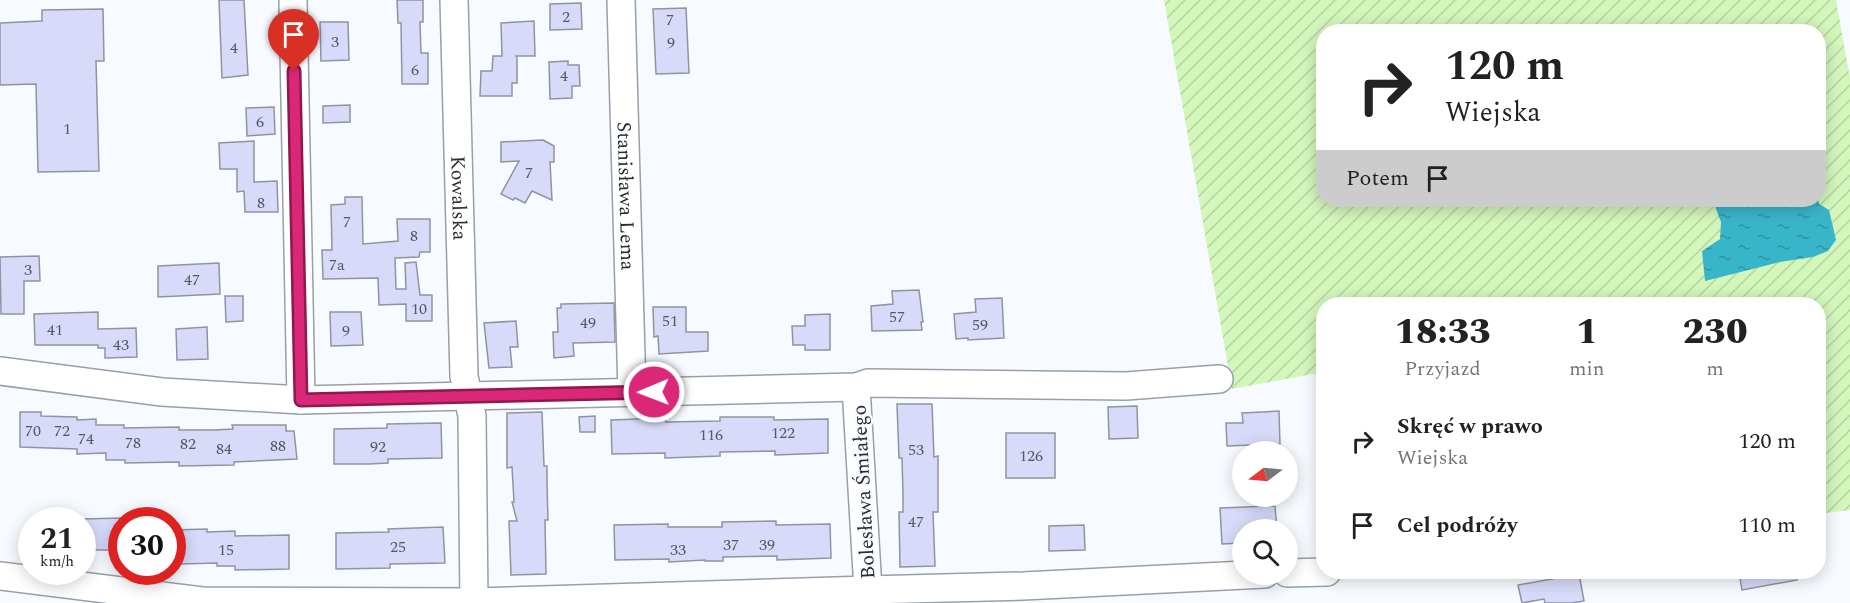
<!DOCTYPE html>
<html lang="pl">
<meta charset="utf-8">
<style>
:root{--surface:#fff;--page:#f2f2f2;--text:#222;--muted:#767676}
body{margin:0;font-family:Spectral,serif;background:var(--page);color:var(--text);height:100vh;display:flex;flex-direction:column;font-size:22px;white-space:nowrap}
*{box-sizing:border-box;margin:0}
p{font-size:20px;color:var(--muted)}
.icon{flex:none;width:33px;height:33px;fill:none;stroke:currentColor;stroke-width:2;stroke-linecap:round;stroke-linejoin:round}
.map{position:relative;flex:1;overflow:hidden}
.details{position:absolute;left:1316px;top:297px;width:510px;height:282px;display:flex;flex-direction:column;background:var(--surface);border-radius:24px;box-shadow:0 3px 15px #0003}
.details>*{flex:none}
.banner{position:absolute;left:1316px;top:24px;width:510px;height:183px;border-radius:24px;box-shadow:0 3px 15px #0003;background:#fff;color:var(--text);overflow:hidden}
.needle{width:39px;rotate:254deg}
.tools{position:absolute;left:1232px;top:441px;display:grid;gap:12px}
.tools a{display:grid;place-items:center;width:66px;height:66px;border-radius:50%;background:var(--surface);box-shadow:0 3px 15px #0003;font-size:30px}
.speed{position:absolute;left:18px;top:507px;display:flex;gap:12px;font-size:30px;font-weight:700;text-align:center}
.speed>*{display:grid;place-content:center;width:78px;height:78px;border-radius:50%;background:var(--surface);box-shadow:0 3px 15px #0003;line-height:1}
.speed small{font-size:15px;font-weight:400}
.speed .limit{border:9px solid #d22;background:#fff;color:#111}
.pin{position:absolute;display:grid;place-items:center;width:51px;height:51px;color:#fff;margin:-62px -26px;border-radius:50% 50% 50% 0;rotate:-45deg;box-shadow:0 0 6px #0007}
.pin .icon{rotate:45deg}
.me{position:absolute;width:66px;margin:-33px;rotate:269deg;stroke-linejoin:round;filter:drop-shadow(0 0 4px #0008)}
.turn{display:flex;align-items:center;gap:21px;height:126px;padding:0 30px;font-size:27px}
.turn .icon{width:78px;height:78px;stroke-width:2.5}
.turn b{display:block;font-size:42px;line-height:51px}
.then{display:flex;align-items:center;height:57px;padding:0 30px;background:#0003;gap:12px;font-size:22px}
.eta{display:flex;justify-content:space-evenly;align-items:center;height:102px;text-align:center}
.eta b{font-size:36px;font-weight:800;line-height:42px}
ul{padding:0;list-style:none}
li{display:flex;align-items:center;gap:18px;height:84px;padding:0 30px}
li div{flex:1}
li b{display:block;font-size:22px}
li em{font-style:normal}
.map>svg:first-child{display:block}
.garden{fill:url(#garden-furrows);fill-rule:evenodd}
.water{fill:url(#water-ripples)}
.building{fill:#d7daf9;stroke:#92939e;stroke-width:1.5}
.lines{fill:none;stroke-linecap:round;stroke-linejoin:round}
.minor-casing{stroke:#97a0a8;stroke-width:30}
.minor{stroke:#fff;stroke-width:27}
.route-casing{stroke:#8e194d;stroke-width:15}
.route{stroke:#db2777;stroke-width:10}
.labels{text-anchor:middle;stroke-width:5;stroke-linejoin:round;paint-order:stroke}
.number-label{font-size:16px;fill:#555862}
.street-label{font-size:20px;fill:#2a2d30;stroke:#f7fbff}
</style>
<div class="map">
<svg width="1850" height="603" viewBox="0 0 1850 603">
<defs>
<pattern id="garden-furrows" width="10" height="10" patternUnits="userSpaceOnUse" patternTransform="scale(1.5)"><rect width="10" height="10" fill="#d3f6bb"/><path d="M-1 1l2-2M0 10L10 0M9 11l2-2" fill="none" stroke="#b5d3a1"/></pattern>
<pattern id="water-ripples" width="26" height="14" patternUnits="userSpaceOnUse" patternTransform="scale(1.5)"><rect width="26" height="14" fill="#39b5ca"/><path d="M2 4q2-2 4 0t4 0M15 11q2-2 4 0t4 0" fill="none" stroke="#3094a4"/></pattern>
</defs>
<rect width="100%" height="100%" fill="#f7fbff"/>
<path class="garden" d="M1164 0H1836L1850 78V510L1818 514V304H1323V372L1232 389ZM1323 32H1818V200H1323Z"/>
<polygon class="water" points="1818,197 1819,204 1829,210 1836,240 1828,251 1813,257 1780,262 1705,281 1702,251 1720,239 1721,222 1713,201 1714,200 1818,200"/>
<g class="building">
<polygon points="219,0 244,0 248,75 222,78"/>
<polygon points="397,0 423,0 423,22 420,22 421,53 428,53 428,84 402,84 401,23 398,23"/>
<polygon points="581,3 582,29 550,30 550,4"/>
<polygon points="686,8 689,73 656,74 653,9"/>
<polygon points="103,9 104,61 96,61 99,171 38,172 36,84 0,85 0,23 42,21 42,10"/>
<polygon points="534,21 535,56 515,56 517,56 517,83 512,83 512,96 480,96 481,71 492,71 493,56 502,56 501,23"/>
<polygon points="320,22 348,22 349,60 321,61"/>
<polygon points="568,61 568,65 579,65 580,86 572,86 572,98 550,99 549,62"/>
<polygon points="350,105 350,122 323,123 323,106"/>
<polygon points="274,107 275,134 247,136 246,108"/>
<polygon points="543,140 554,146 554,162 550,162 552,200 532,191 525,203 515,198 513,200 501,194 519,161 501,162 501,142"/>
<polygon points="254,141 254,182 277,181 278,212 245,212 244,191 237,192 237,169 220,169 219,143"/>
<polygon points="345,197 362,197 363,244 398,241 397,219 430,219 430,252 420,252 419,257 395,258 396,289 406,289 405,263 416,262 420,295 432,295 432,321 406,321 406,304 379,305 378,278 323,279 322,250 332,250 331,205 345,204"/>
<polygon points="39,256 40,281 24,281 24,314 1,314 0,257"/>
<polygon points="219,263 220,294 158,297 158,266"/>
<polygon points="919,290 923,322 921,322 922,330 872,331 871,306 893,304 892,291"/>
<polygon points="225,296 243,296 243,321 226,322"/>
<polygon points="1002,298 1004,338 968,340 968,338 956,339 954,314 976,312 975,299"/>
<polygon points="614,303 615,342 573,343 574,356 554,358 553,332 558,332 557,308 561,308 561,304"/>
<polygon points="653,307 686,307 686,332 708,332 708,351 659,354 658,336 654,337"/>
<polygon points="98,312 98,329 136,328 137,357 105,358 105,348 98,348 98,345 35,345 34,314"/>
<polygon points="330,312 361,312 363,345 331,346"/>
<polygon points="830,314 830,350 805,350 805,345 793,345 792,326 805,326 805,315"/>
<polygon points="516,321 518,347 510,347 512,367 489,368 484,323"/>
<polygon points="207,327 208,359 177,360 176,329"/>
<polygon points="897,404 932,404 934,457 938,456 938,512 933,512 935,566 900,567 899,512 903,512 903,494 902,458 899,458"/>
<polygon points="1137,406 1138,438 1109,439 1108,407"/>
<polygon points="1279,411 1280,444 1227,446 1226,423 1243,423 1242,413"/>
<polygon points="20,412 41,412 41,416 77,417 77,420 96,419 96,425 124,425 124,428 179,427 179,430 214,430 233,429 232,425 286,425 286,431 294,431 297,459 234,462 234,465 179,466 179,462 125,463 125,460 106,460 106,453 77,454 77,449 20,447"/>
<polygon points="542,412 544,466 547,466 547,483 548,520 545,520 546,574 511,575 509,521 517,521 512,502 514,502 512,467 507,468 507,413"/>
<polygon points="595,416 595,432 580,432 579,417"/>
<polygon points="720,417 774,417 774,420 828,419 828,453 775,455 775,451 720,452 720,456 665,458 665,453 612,454 611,420 665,418 666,422 720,421"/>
<polygon points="441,423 442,458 388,459 388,463 369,464 334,464 334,429 387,428 387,424"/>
<rect x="1006" y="433" width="49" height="45"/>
<polygon points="1275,506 1277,530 1242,530 1242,543 1222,544 1220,508"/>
<polygon points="122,518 122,550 82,550 82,519"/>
<polygon points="776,521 776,525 830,524 831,558 777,560 777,556 723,557 723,561 705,561 705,560 669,562 669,559 615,560 614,525 668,524 668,527 722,527 722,522"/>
<polygon points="1084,525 1085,550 1049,551 1049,526"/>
<polygon points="443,527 445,563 390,564 390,568 336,569 336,533 389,532 388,529"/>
<polygon points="207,529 207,532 235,531 235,536 289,535 289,569 235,570 235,566 217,566 217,563 181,564 181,561 172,561 172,530"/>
<polygon points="1739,572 1796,572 1797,580 1742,590"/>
<polygon points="1579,574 1584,601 1572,603 1545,603 1544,599 1522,603 1518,585"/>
</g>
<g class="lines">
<g class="minor-casing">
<g id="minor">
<polyline points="293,0 301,400"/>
<path id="s1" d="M454 0 464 376 472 416 474 602"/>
<path id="s2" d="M621 0 632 392"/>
<polyline points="0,371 162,392 301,400 856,387 868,383 1126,386 1219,379"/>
<polyline points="1287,573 1327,572"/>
<polyline points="0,576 202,601 474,602 868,590 856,387"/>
<polyline points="868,590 1023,586 1265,574"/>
</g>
</g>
<use href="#minor" class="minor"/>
</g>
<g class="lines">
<g class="route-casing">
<polyline id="route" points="294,71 301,400 654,392"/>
</g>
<use href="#route" class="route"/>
</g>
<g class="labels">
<g class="number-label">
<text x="566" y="22">2</text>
<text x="670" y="25">7</text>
<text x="335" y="47">3</text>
<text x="671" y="48">9</text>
<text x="234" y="53">4</text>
<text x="415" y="75">6</text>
<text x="564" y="81">4</text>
<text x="260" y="127">6</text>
<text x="67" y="134">1</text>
<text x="529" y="178">7</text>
<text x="261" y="208">8</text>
<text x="347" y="227">7</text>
<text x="414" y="241">8</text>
<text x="337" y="270">7a</text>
<text x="28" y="275">3</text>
<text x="192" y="285">47</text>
<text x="419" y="314">10</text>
<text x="897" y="322">57</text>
<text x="670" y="326">51</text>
<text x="588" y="328">49</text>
<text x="980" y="330">59</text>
<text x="55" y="335">41</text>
<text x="346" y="336">9</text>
<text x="121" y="350">43</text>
<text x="33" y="436">70</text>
<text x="62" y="436">72</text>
<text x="783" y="438">122</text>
<text x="711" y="440">116</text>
<text x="86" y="444">74</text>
<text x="133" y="448">78</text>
<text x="188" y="449">82</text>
<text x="278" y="451">88</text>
<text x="378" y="452">92</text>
<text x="224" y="454">84</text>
<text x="916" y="455">53</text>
<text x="1031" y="461">126</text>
<text x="916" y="527">47</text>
<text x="731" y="550">37</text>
<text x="767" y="550">39</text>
<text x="398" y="552">25</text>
<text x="226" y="555">15</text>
<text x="678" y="555">33</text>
</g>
<g class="street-label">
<text dy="7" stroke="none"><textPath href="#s2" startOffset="196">Stanisława Lema</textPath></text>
<text dy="7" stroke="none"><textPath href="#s1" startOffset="198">Kowalska</textPath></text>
<text transform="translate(863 492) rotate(-93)" y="7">Bolesława Śmiałego</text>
</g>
</g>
</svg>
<div class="tools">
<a><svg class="needle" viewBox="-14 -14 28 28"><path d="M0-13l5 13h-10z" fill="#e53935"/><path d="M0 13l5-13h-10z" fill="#767676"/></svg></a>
<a><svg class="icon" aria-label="search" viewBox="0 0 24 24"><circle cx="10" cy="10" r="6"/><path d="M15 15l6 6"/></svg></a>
</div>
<div class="speed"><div>21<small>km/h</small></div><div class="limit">30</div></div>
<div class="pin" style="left:294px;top:71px;background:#d93025"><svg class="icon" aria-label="arrive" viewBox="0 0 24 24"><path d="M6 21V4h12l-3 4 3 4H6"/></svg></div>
<svg class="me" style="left:654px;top:392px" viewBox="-20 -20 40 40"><circle r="17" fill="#db2777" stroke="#fff" stroke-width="3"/><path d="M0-11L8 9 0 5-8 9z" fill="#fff"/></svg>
<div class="banner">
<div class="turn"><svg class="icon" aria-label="right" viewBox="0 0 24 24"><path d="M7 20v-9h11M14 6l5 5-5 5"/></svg><div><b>120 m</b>Wiejska</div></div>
<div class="then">Potem<svg class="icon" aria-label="arrive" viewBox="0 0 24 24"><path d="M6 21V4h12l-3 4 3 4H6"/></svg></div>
</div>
<section class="details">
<div class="eta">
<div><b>18:33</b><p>Przyjazd</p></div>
<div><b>1</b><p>min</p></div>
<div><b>230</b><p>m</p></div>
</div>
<ul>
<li><svg class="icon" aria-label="right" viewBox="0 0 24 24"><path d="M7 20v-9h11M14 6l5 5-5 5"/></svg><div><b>Skręć w prawo</b><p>Wiejska</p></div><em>120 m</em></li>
<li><svg class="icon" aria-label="arrive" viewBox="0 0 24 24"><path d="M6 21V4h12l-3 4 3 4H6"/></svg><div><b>Cel podróży</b></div><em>110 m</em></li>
</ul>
</section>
</div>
